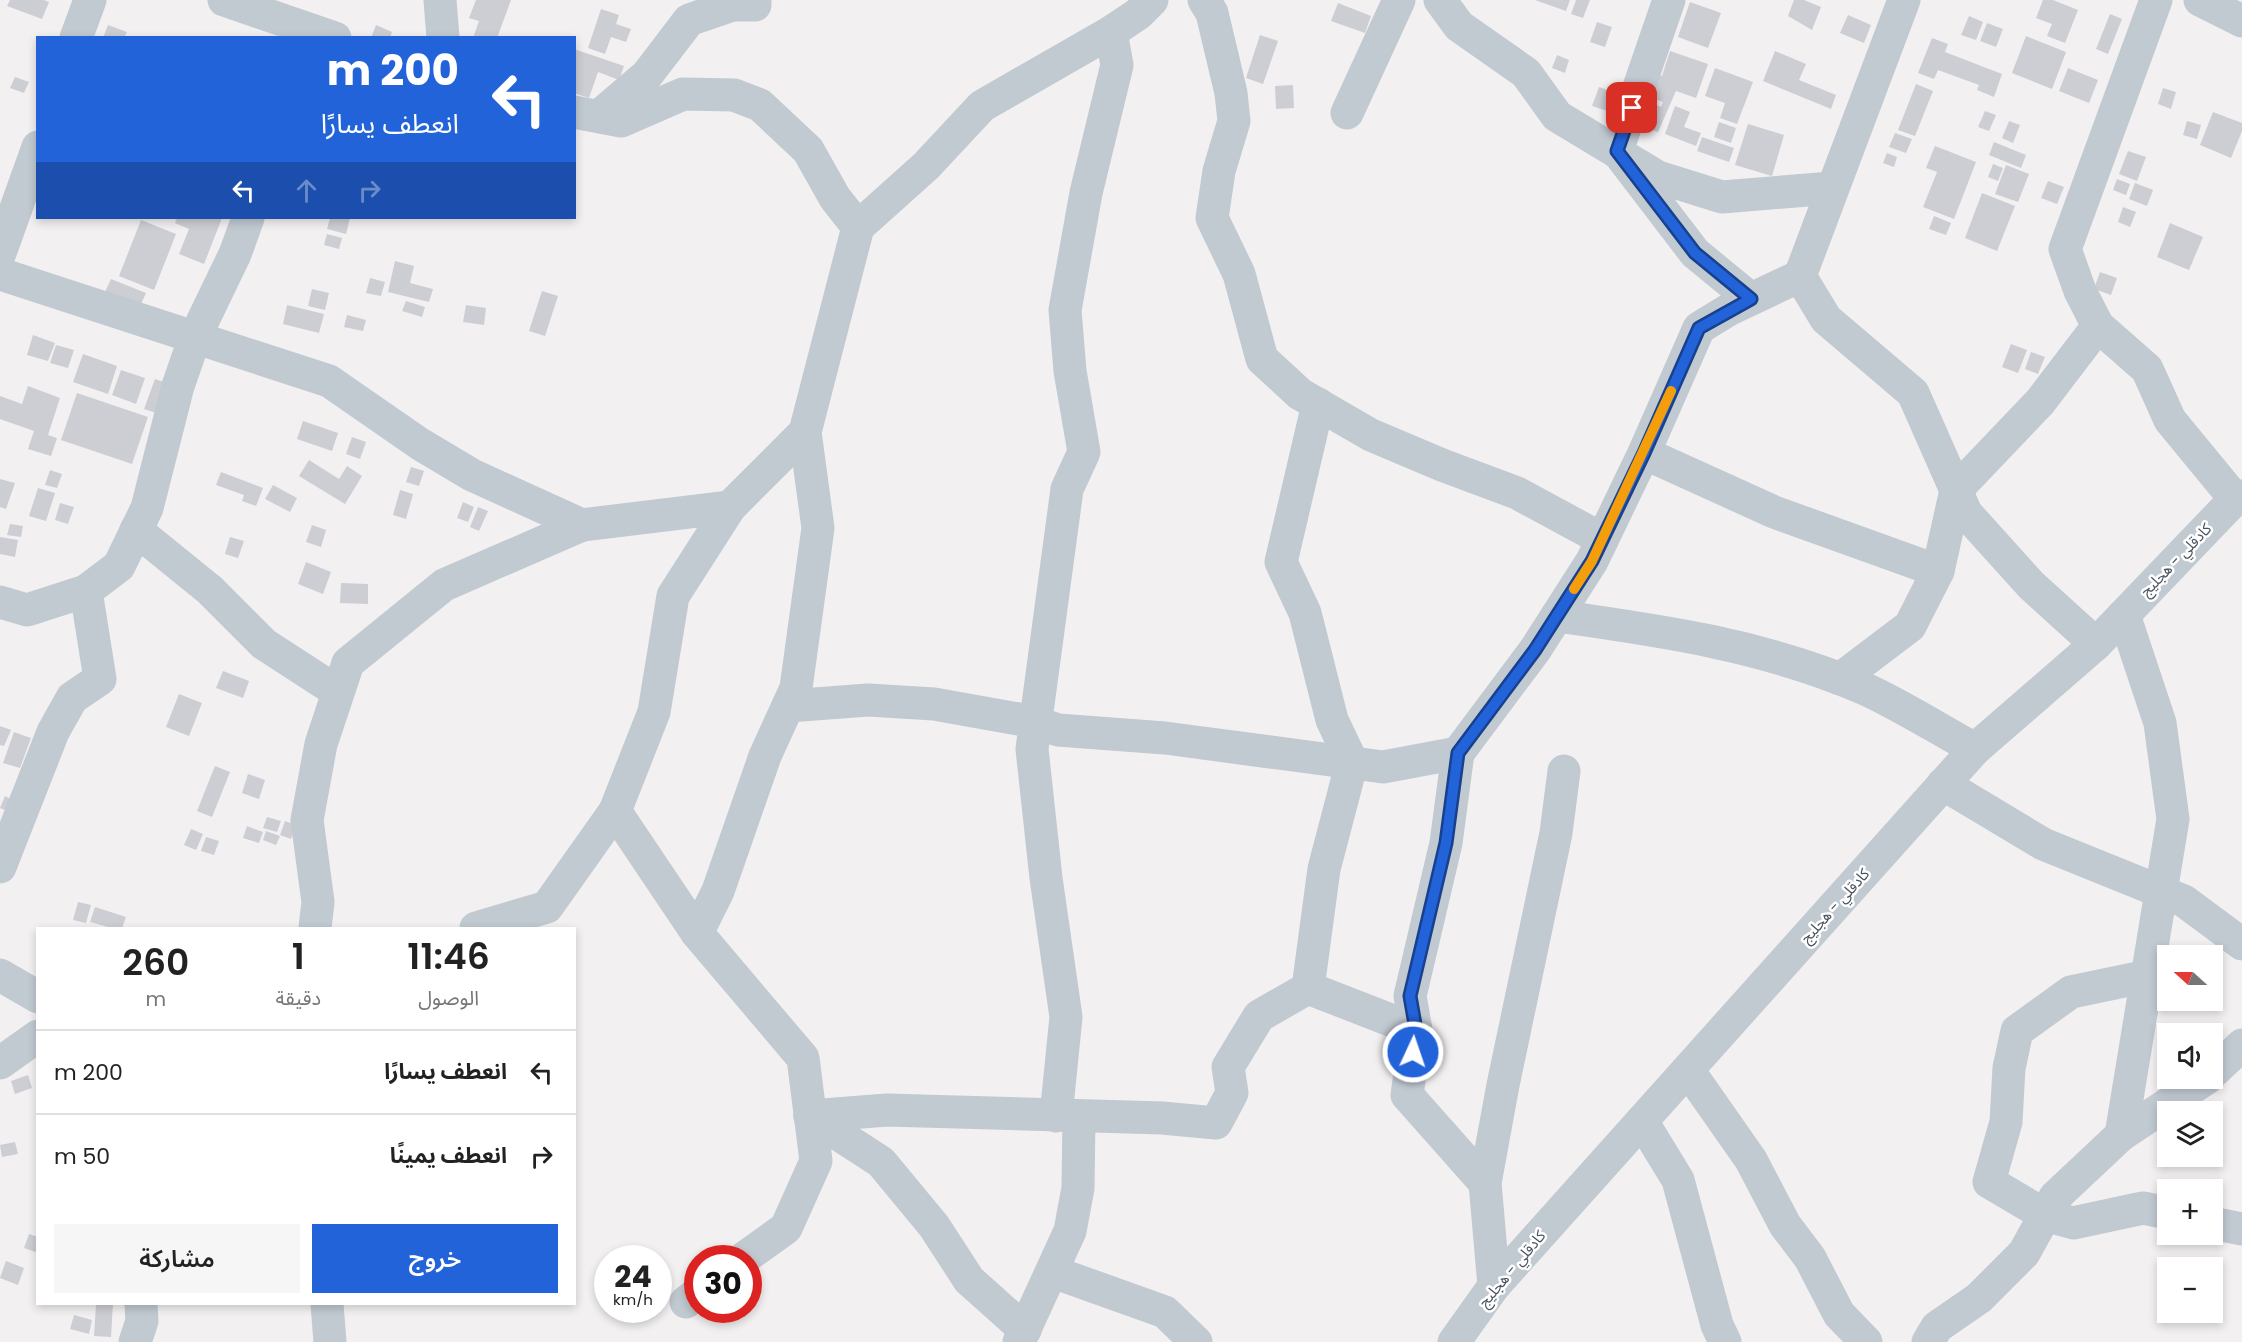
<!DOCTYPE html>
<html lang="ar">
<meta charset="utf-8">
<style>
:root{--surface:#fff;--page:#f6f6f6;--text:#222;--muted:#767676;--line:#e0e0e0;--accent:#2363d9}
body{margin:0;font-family:Poppins,"Noto Sans Arabic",sans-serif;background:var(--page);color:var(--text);direction:rtl;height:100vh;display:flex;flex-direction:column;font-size:22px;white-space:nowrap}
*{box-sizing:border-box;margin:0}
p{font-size:20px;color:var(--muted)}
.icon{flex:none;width:33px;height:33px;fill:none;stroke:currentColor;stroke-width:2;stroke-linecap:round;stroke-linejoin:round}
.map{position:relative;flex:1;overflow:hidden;direction:ltr}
.panel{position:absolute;left:36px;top:927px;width:540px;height:378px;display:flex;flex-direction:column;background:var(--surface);border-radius:0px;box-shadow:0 3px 9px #0003;direction:rtl}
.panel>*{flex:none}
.top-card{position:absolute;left:36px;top:36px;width:540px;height:183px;border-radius:0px;box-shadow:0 3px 9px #0003;direction:rtl;background:#2363d9;color:#fff;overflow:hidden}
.needle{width:39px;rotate:291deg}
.controls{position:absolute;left:2157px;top:945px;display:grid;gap:12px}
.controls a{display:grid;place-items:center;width:66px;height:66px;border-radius:0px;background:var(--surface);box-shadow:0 3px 9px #0003;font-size:30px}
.speed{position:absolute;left:594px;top:1245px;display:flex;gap:12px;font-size:30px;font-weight:700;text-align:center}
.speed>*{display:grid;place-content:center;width:78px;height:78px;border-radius:50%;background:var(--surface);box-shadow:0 3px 9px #0003;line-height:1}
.speed small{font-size:15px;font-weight:400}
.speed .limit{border:9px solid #d22;background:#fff;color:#111}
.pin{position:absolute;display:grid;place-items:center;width:51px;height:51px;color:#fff;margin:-26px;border-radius:12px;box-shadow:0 3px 9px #0006}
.me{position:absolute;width:66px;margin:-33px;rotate:3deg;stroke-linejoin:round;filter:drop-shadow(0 0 4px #0008)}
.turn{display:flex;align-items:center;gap:21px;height:126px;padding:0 18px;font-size:27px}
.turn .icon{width:78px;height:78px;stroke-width:2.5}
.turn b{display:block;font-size:42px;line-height:51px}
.lanes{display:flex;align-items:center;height:57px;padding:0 18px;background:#0003;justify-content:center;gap:30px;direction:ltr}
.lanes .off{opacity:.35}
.eta{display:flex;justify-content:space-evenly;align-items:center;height:102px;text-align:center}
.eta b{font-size:36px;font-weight:600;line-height:42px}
.button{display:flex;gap:12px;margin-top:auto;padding:12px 18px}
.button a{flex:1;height:69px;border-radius:0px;background:var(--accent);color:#fff;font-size:24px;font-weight:600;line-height:69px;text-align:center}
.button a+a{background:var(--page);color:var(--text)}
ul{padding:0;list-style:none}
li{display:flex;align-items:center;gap:18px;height:84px;padding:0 18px;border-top:2px solid var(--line)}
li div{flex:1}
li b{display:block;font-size:22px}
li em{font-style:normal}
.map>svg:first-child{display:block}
.building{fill:#cdced4}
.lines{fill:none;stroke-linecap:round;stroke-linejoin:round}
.minor{stroke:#c1c9d1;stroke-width:33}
.route-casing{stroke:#17408d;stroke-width:15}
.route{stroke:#2363d9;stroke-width:10}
.slow{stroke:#f59e0b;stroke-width:10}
.labels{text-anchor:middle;stroke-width:5;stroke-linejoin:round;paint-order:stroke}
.street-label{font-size:15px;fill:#48515c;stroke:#fff}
</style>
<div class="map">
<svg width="2242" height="1342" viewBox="0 0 2242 1342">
<rect width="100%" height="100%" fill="#f2f0f0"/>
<g class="building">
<polygon points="10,0 44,0 49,2 42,19 7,6"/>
<polygon points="476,0 511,0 497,38 473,38 479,21 469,18"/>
<polygon points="1535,0 1570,0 1566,11"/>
<polygon points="1576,0 1590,0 1583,18 1571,14"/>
<polygon points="1794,0 1804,0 1821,7 1812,30 1788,16"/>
<polygon points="2043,0 2053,0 2078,10 2065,43 2047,36 2052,24 2036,18"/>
<polygon points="1690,2 1721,13 1708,48 1678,37"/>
<polygon points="1338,3 1371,16 1365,33 1331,21"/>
<polygon points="601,9 619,15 616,24 631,29 626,42 611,37 605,54 588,48"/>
<polygon points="2110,14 2122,19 2108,54 2096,49"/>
<polygon points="1848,15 1871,25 1864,43 1840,33"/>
<polygon points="1969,16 1983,22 1976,40 1961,35"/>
<polygon points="1597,22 1612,27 1605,47 1590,42"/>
<polygon points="1987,23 2003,29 1996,47 1980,41"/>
<polygon points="108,25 127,32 124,38 103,38"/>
<polygon points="376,25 392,32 390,38 371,38"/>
<polygon points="1260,35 1278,41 1263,84 1246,78"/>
<polygon points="2026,36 2066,52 2052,89 2012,73"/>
<polygon points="1932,38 1948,44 1945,52 2002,74 1994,97 1977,90 1979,85 1938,70 1934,79 1918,73"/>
<polygon points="574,49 624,66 619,80 598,72 589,98 574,93"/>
<polygon points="1670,51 1708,64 1696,98 1676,91 1658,132 1637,125 1646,101 1661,107 1663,102 1644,95 1653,72 1662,76"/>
<polygon points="1775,51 1806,64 1799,80 1836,95 1831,109 1763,81"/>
<polygon points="1557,55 1569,60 1565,73 1552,68"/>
<polygon points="1715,68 1753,82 1737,124 1720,118 1725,103 1705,96"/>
<polygon points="2068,68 2098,80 2089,103 2059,91"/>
<polygon points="15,77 29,82 24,93 10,88"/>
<polygon points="1916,84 1933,91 1915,136 1898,130"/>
<polygon points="1293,85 1294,108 1276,109 1275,86"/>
<polygon points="1599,87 1614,92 1607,111 1592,106"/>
<polygon points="2163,88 2176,92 2171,109 2158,104"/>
<polygon points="1675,106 1690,112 1684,127 1701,133 1696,146 1665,134"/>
<polygon points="1985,111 1996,115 1989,131 1978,127"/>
<polygon points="2213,112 2242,123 2242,131 2231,158 2200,145"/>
<polygon points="2009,121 2020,125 2013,143 2002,138"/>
<polygon points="2187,121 2201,125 2197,139 2183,135"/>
<polygon points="1719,122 1736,128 1731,143 1714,137"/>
<polygon points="1748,124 1784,135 1772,176 1735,165"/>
<polygon points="1895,133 1912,139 1906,153 1889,147"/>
<polygon points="1702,137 1734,148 1729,162 1697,151"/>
<polygon points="1994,142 2026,155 2021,168 1989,155"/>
<polygon points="1935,146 1976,162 1954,219 1923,207 1937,172 1926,168"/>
<polygon points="2128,151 2146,157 2137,181 2119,174"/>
<polygon points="1887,153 1897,157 1894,167 1883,163"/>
<polygon points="1993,164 2003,168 1998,181 1988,177"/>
<polygon points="2006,165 2029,174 2018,202 1995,194"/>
<polygon points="2117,179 2130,184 2126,195 2113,190"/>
<polygon points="2048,181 2064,187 2057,204 2041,198"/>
<polygon points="2135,183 2153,190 2147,206 2129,199"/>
<polygon points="1982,193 2015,206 1997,251 1965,238"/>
<polygon points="2123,207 2136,212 2130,227 2118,222"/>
<polygon points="1934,216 1951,223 1946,235 1929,229"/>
<polygon points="177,218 222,218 204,264 179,254 189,229 175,223"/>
<polygon points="330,218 350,218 346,234 327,229"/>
<polygon points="141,220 176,234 154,290 119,276"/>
<polygon points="2170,223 2203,237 2189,270 2157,257"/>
<polygon points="327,234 342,238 339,249 324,245"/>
<polygon points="395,261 414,266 410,283 433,289 429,302 388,292"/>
<polygon points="2100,272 2117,278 2111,295 2094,289"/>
<polygon points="370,278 385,282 381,296 366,293"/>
<polygon points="111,279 146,293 140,306 105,292"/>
<polygon points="312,289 329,293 325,310 308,306"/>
<polygon points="542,291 558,296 545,336 529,331"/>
<polygon points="406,301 425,307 422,317 402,311"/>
<polygon points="287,305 324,314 319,333 283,324"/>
<polygon points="466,305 486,308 484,325 463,322"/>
<polygon points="347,315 366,320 363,331 344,327"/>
<polygon points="33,335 55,343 48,361 27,355"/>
<polygon points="2011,344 2027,350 2018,373 2002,367"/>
<polygon points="56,345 74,350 68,368 50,363"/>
<polygon points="2031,352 2045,357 2038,374 2025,369"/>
<polygon points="83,354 117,366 108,394 73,382"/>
<polygon points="121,370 145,378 136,404 112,395"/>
<polygon points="155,379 169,384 159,414 144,409"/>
<polygon points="28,386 60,398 48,435 57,438 51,456 28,449 34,431 0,419 0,396 22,404"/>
<polygon points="77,393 148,417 132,464 61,440"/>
<polygon points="303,421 338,433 332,451 297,439"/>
<polygon points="352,437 366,442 360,459 346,454"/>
<polygon points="309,460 339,479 347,466 362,476 345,504 299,476"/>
<polygon points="411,467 424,471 419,486 406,482"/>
<polygon points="50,470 62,474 57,488 45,485"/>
<polygon points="221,472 263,488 256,506 242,501 244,495 216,485"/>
<polygon points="0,479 15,483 6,509 0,507"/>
<polygon points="273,485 297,498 290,512 265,499"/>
<polygon points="38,488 55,493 46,521 29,516"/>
<polygon points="400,490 413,494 406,519 393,515"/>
<polygon points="463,502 474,507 468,522 457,518"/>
<polygon points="60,503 74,507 68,524 55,520"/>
<polygon points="478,507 488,511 479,531 470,527"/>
<polygon points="10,524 23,526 21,537 7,535"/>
<polygon points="312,525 326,530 321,547 306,542"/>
<polygon points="0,537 18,540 15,557 0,554"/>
<polygon points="230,537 244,541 238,558 225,554"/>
<polygon points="306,562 331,572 323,594 298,584"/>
<polygon points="341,583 368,584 368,604 340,603"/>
<polygon points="223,671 249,681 243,698 216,688"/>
<polygon points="179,694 202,703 189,736 166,727"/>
<polygon points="0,726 11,730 4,746 0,745"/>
<polygon points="14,732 31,738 20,768 3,763"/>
<polygon points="215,766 230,772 212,817 197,811"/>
<polygon points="248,774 265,780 259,799 242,793"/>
<polygon points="5,796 19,803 14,814 0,808"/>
<polygon points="267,817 281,821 277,832 263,828"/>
<polygon points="285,821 296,825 291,839 280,835"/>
<polygon points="247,826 263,832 259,843 243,838"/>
<polygon points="191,829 203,834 196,850 184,845"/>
<polygon points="266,831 280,836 276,845 263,840"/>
<polygon points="206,837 219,841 214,855 201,851"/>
<polygon points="78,902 91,905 86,923 73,920"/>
<polygon points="95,907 126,917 122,928 112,928 90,922"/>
<polygon points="28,1075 32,1088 15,1094 11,1081"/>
<polygon points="15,1142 18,1154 2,1157 0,1145"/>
<polygon points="29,1234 38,1237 38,1253 24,1248"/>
<polygon points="6,1261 24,1268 18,1285 0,1278"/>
<polygon points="96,1304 113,1304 111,1337 94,1336"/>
<polygon points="74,1315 92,1320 89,1334 70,1329"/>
</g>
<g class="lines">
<g class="minor">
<polyline points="224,0 335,38"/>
<polyline points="440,0 443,38"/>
<polyline points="1204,0 1212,13 1231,93 1234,121 1219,171 1212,218 1239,274 1262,359 1300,394 1371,435 1442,465 1517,493 1602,539"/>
<polyline points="1440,0 1459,26 1526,73 1557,116 1658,177 1722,197 1832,188"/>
<polyline points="1669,0 1617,151 1695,253 1751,299"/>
<polyline points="2156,0 2065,249 2080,291 2098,326 2147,369 2170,420 2235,499"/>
<polyline points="2200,0 2242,21"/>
<polyline points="76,38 90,0"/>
<polyline points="574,112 621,121 683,94 734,95 760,105 808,150 835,198 858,227"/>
<polyline points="1347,113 1399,0"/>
<polyline points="599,116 647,75 689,20 733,5 755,5 755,0"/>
<polyline points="0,253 38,147"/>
<polyline points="0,274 329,381 420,444 472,475 582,525 730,507"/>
<polyline points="1800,276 1826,319 1913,393 1966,513 2031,585 2096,644"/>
<polyline points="1644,453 1774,512 1938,571"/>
<polyline points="136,530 210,590 264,644 338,692"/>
<polyline points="0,602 27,610 86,591 119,566 147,508 178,386 195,337 235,254 248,218"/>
<path d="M1557 616C1664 631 1762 645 1863 688 1901 705 1938 729 1975 749"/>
<polyline points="1840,679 1910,626 1938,571 1956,490 2040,402 2098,326"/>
<polyline points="788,706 868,700 934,704 1035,722 1058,730 1165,738 1383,767 1458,753 1535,650 1592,561 1644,453 1699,328 1730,309 1800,276 1904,0"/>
<polyline points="1458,753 1446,843 1410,996 1416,1030 1407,1095 1485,1183"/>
<polyline points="1943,784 2043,844 2184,901 2242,944"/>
<polyline points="615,811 697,933 803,1058 816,1161 786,1228 744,1258"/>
<polyline points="0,867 53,732 72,698 100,679 86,591"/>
<polyline points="315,928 318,902 307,820 321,744 348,663 444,585 582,525"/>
<polyline points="476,928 547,907 615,811 654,712 673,596 730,507 805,432 858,227 926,166 982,106 1111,32 1138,14 1152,0"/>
<polyline points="697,933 718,891 765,756 796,688 818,528 805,432"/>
<polyline points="0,975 38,997"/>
<polyline points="2148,976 2071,992 2017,1031 2009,1068 2006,1122 1989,1182 2045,1215 2073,1223 2143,1208 2168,1213"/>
<polyline points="1308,988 1416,1030"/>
<polyline points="0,1063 38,1036"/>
<polyline points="1688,1070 1751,1160 1785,1225 1810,1258 1839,1314 1866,1342"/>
<polyline points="2212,1073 2242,1045"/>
<polyline points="810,1116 887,1110 1162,1118 1216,1123 1232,1093 1228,1067 1259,1016 1308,988 1324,869 1352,762 1332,720 1305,613 1281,562 1318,404"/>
<polyline points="810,1116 881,1162 934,1226 969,1280 1025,1330"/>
<polyline points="1056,1116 1066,1017 1046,878 1032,749 1067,489 1084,452 1070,371 1065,310 1086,193 1117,65 1111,32"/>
<polyline points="1642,1121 1678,1180 1717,1325 1725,1342"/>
<polyline points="2121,1135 2173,819 2160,723 2124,615"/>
<polyline points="2212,1223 2242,1229"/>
<polyline points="1053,1272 1165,1312 1196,1342"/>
<polyline points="1494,1286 1485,1183 1503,1085 1556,833 1564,771"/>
<polyline points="686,1302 698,1293"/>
<polyline points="327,1304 330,1342"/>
<polyline points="135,1342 142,1321 141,1304"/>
<polyline points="1019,1342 1070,1231 1078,1188 1079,1116"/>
<polyline points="1454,1342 1494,1286 1975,749 2096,644 2235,499 2242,496"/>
<polyline points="1928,1342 1937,1327 1979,1298 2024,1253 2055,1197 2121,1135 2207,1078"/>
</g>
</g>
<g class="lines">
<g class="route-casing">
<polyline id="route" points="1413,1052 1416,1030 1410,996 1446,843 1458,753 1535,650 1592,561 1644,453 1699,328 1751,299 1695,253 1617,151 1632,108"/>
</g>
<use href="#route" class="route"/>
<polyline class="slow" points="1574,589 1592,561 1671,391"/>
</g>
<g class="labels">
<g class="street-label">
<text transform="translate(2176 560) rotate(-46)" y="5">كادقلي - هجليج</text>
<text transform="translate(1835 906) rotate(-48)" y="5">كادقلي - هجليج</text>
<text transform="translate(1512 1269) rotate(-50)" y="5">كادقلي - هجليج</text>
</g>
</g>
</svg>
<div class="controls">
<a><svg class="needle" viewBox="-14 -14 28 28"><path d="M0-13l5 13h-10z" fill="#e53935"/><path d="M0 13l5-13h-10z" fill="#767676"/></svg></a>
<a><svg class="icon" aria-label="sound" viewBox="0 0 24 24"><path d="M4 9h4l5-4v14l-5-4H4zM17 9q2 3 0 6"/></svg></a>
<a><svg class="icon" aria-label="layers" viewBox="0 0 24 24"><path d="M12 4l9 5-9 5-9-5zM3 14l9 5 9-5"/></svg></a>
<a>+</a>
<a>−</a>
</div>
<div class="speed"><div>24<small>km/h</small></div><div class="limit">30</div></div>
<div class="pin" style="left:1632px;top:108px;background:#d93025"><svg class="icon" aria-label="arrive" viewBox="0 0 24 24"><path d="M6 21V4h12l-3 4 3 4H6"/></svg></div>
<svg class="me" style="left:1413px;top:1052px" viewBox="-20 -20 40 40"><circle r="17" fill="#2363d9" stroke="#fff" stroke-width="3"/><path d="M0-11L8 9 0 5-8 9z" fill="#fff"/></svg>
<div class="top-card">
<div class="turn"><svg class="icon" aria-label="left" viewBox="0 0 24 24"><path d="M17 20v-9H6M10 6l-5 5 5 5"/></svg><div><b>200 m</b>انعطف يسارًا</div></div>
<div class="lanes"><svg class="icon" aria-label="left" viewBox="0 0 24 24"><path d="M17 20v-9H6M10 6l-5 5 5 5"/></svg><svg class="icon off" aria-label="ahead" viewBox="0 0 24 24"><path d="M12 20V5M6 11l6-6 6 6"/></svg><svg class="icon off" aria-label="right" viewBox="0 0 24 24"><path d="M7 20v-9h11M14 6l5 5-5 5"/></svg></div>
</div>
<section class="panel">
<div class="eta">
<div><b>11:46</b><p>الوصول</p></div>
<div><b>1</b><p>دقيقة</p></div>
<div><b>260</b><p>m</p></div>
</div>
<ul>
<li><svg class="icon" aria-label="left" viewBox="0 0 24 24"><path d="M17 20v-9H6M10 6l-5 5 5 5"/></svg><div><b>انعطف يسارًا</b></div><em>200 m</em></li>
<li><svg class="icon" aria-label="right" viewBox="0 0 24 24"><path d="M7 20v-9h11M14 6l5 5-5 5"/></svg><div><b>انعطف يمينًا</b></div><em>50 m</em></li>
</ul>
<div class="button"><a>خروج</a><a>مشاركة</a></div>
</section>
</div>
